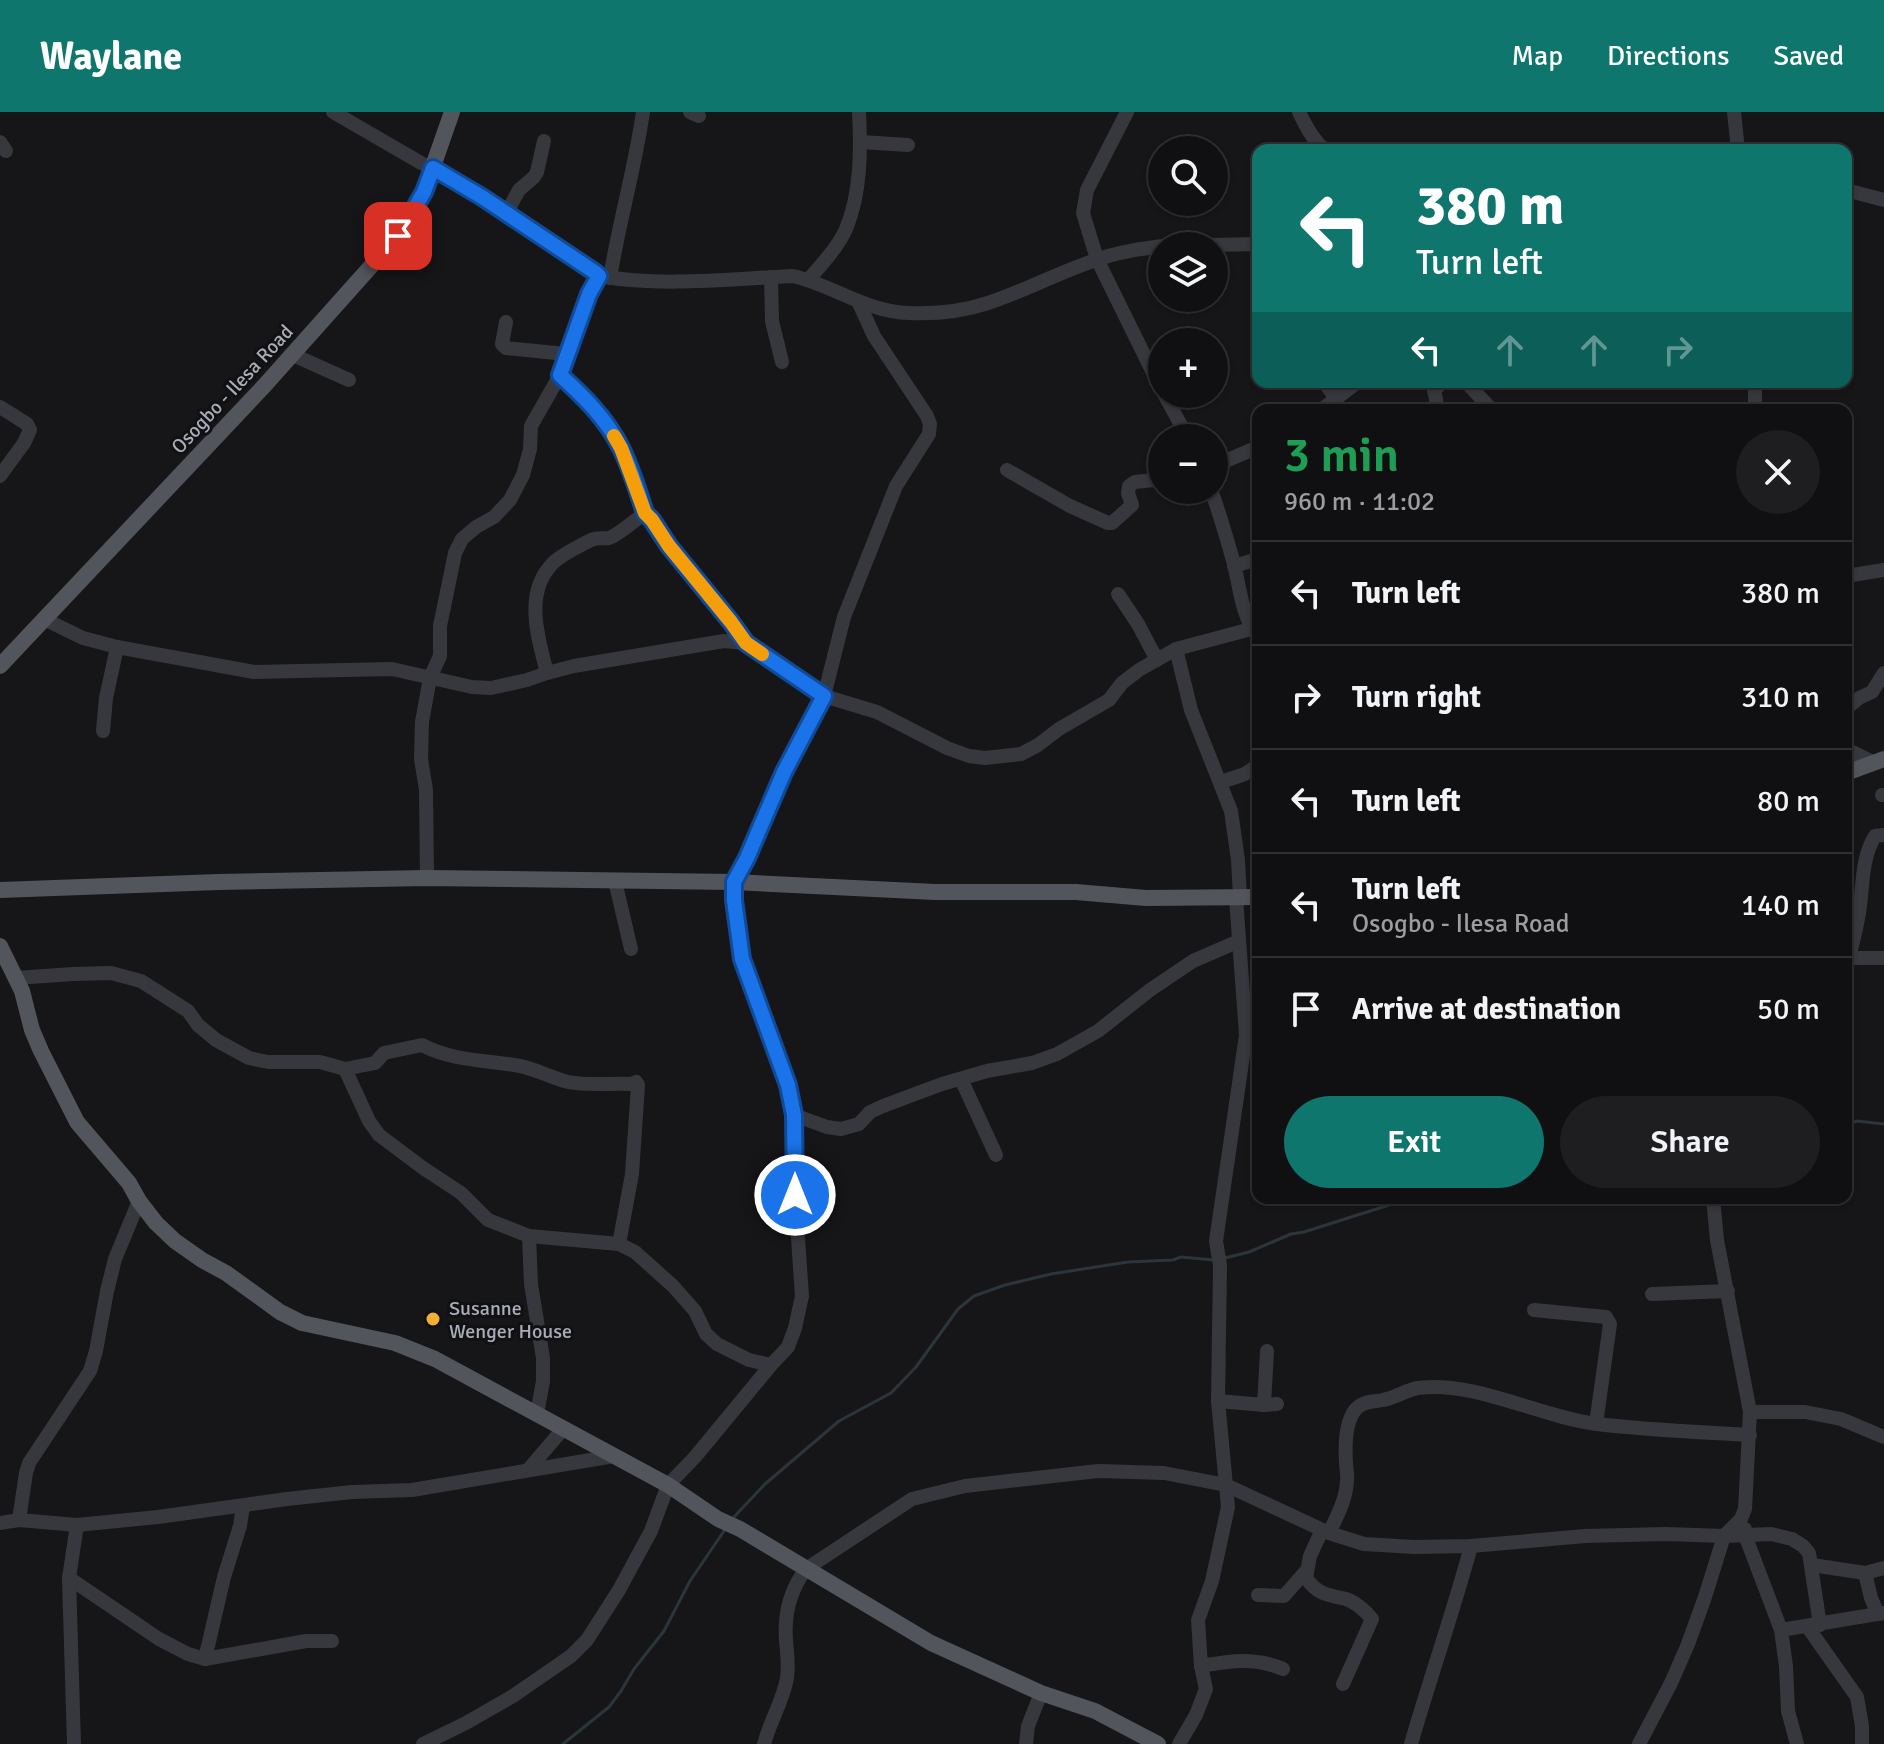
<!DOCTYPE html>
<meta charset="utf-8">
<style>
:root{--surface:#101012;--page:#1e1e20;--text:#f1f3f6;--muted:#9c9d9f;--line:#303032;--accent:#0f766e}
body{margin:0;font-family:Signika,sans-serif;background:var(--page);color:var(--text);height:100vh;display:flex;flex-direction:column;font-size:30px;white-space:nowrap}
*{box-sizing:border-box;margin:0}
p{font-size:26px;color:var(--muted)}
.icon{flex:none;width:44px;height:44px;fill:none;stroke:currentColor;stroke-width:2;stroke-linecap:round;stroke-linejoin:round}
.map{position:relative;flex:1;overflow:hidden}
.side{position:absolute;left:1252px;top:292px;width:600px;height:800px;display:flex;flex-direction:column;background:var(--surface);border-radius:16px;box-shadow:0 2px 6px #0004,0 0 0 2px var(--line)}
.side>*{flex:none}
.banner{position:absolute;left:1252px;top:32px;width:600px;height:244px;border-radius:16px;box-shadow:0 2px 6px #0004,0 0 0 2px var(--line);background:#0f766e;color:#fff;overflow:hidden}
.buttons{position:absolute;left:1148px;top:24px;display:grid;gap:16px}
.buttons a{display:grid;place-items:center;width:80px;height:80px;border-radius:50%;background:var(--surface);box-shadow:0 2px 6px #0004,0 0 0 2px var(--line);font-size:40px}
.pin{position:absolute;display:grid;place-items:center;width:68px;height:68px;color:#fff;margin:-34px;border-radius:16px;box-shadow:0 4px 12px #0006}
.me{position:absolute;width:88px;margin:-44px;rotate:0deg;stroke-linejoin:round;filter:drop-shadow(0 0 6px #0008)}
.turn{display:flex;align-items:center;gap:28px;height:168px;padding:0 32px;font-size:36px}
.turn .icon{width:104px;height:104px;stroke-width:2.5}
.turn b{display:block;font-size:56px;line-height:68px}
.lanes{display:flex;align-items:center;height:76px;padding:0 32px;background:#0003;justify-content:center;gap:40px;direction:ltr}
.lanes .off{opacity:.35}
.round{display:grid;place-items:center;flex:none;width:84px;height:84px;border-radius:42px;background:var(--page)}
.headline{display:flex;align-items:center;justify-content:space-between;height:136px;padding:0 32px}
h1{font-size:48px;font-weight:600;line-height:60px;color:#1e9e55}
.primary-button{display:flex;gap:16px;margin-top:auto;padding:16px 32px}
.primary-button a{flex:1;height:92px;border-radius:48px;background:var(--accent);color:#fff;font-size:32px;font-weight:600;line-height:92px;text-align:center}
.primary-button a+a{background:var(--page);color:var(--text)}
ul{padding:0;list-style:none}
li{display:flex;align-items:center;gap:24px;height:104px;padding:0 32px;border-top:2px solid var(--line)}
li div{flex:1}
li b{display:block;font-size:30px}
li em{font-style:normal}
header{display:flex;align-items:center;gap:48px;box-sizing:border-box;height:112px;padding:0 40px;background:var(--accent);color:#fff}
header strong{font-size:38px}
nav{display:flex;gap:44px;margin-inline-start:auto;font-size:28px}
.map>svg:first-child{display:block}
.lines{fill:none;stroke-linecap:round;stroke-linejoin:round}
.stream{stroke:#2c353c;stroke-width:3}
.minor{stroke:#37383d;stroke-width:14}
.major{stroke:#53555c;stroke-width:16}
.route-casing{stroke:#114b97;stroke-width:20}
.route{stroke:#1a73e8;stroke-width:14}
.slow{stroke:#f59e0b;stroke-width:14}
.poi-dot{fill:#f2b134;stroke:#111113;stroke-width:3}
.labels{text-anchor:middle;stroke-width:6;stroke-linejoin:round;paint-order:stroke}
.street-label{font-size:20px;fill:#a8adb8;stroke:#111113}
.poi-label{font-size:20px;fill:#a8adb8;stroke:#111113;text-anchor:start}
</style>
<header>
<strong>Waylane</strong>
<nav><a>Map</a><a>Directions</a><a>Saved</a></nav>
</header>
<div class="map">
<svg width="1884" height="1632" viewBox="0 0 1884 1632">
<rect width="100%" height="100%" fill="#161618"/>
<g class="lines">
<g class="stream">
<polyline points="1846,1013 1857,1009 1884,1012"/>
<polyline points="1225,1146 1249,1140 1291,1122 1304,1120 1411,1086"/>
<polyline points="733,1406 765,1372 839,1309 891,1281 916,1255 958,1197 974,1184 1005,1173 1051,1162 1128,1150 1173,1148 1181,1145 1214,1148"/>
<polyline points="563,1632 609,1595 621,1579 634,1557 664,1519 690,1469 726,1416"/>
</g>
<g class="minor">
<path d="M333 0 421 51 443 61 596 161 599 164C662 175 729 167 793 164 832 173 867 200 909 201 934 202 964 199 988 191 1025 179 1059 160 1096 148 1117 140 1140 137 1162 134"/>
<polyline points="690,0 699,4"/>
<polyline points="1127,0 1087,78 1083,101 1097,147 1162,279"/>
<path d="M1299 0C1306 15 1313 28 1325 38"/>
<polyline points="1734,0 1738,38"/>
<polyline points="0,30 6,39"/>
<polyline points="861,30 908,33"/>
<polyline points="1846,78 1884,88"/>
<polyline points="506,102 519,78 534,65 537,60 544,29"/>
<polyline points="1164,134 1258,132"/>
<polyline points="771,165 772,209 782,250"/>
<path d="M610 166C619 110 635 56 643 0"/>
<path d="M809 167C822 152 838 135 846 117 861 81 861 38 859 0"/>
<polyline points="506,210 502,232 506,236 566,242"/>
<polyline points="291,242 349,268"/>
<polyline points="560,263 585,286 606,311 621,336 645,401 669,434 731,510 746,531 824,584 877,600 947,636 969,644 985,646 1021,642 1038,633 1059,617 1109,588 1122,571 1139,558 1176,537 1251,517"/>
<polyline points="1324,270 1336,286"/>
<polyline points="1466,270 1492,298"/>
<polyline points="1164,282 1188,326"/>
<polyline points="0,295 27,312 30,318 24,331 0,364"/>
<polyline points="1321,298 1358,270"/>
<path d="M1433 298C1438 292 1436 286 1434 279L1442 270"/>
<polyline points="1755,298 1755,270"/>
<polyline points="1214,354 1258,335"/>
<polyline points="1007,358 1070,394 1108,411 1112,411 1132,393 1128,381 1129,374 1135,370 1162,367"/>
<path d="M1211 378C1220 402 1227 427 1234 452 1240 477 1242 505 1258 525"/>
<polyline points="1234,454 1258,447"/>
<polyline points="1846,464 1884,458"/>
<polyline points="1118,482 1138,512 1157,548"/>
<polyline points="44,507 83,526 117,535 254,560 392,557 472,575 491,576 527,568 547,561 574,554 724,529 746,531"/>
<polyline points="1176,537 1191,598 1231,699 1238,748 1240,785"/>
<path d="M547 561C538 525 523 480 554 450 562 443 581 433 591 428 598 425 603 427 609 426 619 423 636 407 645 401"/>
<polyline points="1846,597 1859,586 1872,580 1884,561"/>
<polyline points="103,619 106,586 117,535"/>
<polyline points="1846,637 1873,650"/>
<polyline points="1221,670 1245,662 1258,653"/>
<polyline points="1882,683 1884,683"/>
<polyline points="427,766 426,678 421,647 422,610 430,566 440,544 440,514 455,441 462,427 476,415 494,405 510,388 523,363 530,337 531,314 560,263 589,182 599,164"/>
<polyline points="615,769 631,837"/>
<polyline points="1846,846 1884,846"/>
<path d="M1849 846C1853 829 1858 812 1860 794 1863 771 1862 745 1875 724L1884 723"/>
<path d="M16 866 73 862 111 861 141 869 188 899 198 913 216 928 249 946 268 950H320L345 957 375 951 384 941 422 933C452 949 486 948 520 954 536 957 551 966 568 970 588 974 611 971 631 972L636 970 638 973 632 1062 619 1132"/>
<polyline points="345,957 369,1009 379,1023 423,1056 461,1081 488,1108 529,1124 619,1132 635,1140 673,1174 695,1199 706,1222 717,1232 749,1248 771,1253"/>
<polyline points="961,967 996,1043"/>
<polyline points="794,1003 827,1015 841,1017 859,1012 870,1000 883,994 942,972 987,959 1032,951 1057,942 1098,919 1150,878 1193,849 1239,829"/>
<polyline points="529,1124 531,1172 543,1246 543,1269 537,1302"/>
<polyline points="1652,1182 1728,1179"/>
<polyline points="1534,1198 1606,1205 1610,1212 1596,1312"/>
<polyline points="1218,1289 1264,1293 1277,1292"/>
<polyline points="1264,1293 1267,1239"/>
<polyline points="1750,1300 1805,1300 1841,1307 1884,1325"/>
<polyline points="528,1358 563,1317"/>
<polyline points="19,1408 26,1361 29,1351 90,1259 96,1239 107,1179 115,1147 139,1089"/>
<polyline points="0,1411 19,1408 77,1413 158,1405 287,1387 352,1380 412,1378 614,1344"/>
<polyline points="1745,1417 1745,1423 1781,1518 1786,1554 1788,1599 1797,1632"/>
<path d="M1322 1418 1310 1444 1306 1466C1318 1483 1328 1483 1346 1487 1355 1490 1366 1499 1372 1507L1343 1572"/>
<path d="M1329 1421C1337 1404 1346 1388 1347 1369 1348 1363 1346 1357 1346 1351 1345 1335 1345 1311 1355 1298 1362 1289 1373 1290 1383 1288 1395 1286 1406 1278 1418 1276 1474 1268 1540 1305 1597 1312 1647 1318 1699 1320 1750 1323"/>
<polyline points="1812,1453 1865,1461 1884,1456"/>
<polyline points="1865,1461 1871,1486 1878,1502"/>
<polyline points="69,1466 159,1527 188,1542 205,1547 306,1529 332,1529"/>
<polyline points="1258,1483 1284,1484 1306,1459"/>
<polyline points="1807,1514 1857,1585 1862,1614 1862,1632"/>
<polyline points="1781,1518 1884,1501"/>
<polyline points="205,1547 224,1465 240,1414 243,1394"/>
<path d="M1201 1554C1231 1549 1254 1545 1283 1557"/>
<polyline points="74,1632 69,1466 77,1413"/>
<polyline points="423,1632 466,1611 513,1584 571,1544 587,1528 619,1478 651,1419 668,1373 695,1345 771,1253 788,1235 795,1216 802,1184 795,1083 794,1003 788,973 742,847 734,788 734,770 747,746 784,660 824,584 844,505 896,374 929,322 930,312 927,304 874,224 858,189"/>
<path d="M764 1632C770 1609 783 1589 787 1566 789 1553 787 1541 786 1528 784 1501 790 1478 806 1457L912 1387 965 1374 1098 1359 1164 1361 1226 1373 1329 1421 1364 1432 1414 1435 1471 1434 1585 1424 1666 1422 1724 1424 1771 1422 1792 1427 1803 1434 1809 1441 1820 1513"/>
<polyline points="1026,1632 1028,1614 1041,1581"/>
<polyline points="1179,1632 1196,1603 1206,1577 1201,1554 1198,1508 1212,1469 1228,1395 1218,1289 1220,1153 1216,1129 1246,923 1236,786"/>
<path d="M1411 1632C1430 1566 1453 1501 1471 1434"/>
<polyline points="1639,1632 1671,1571 1688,1532 1705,1485 1724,1424 1741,1407 1745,1397 1750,1300 1717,1128 1713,1086"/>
</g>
<g class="major">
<polyline points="0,554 265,273 398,124 424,80 452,0"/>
<polyline points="1846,661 1884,647"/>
<polyline points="0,778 218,770 427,766 734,770 935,780 1076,780 1146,786 1258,785"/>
<polyline points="0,834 22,879 32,918 41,939 77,1010 129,1071 139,1089 156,1111 175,1129 202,1148 226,1161 280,1200 302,1211 395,1231 435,1247 668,1373 718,1407 740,1417 931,1531 1041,1581 1095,1599 1158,1632"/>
</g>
</g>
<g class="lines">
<g class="route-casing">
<path id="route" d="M398 124 424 80 433 56 482 85 596 161 599 164 589 182 560 263C583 284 606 306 621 336 631 356 638 379 645 401L652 408 669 434 731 510 746 531 824 584 784 660 747 746 734 770V788L742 847 788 973 794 1003 795 1083"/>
</g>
<use href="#route" class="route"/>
<polyline class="slow" points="614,324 621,336 645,401 652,408 669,434 731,510 746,531 762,542"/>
</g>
<circle class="poi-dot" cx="433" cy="1207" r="8"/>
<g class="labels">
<g class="street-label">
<text transform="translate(232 277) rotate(-47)" y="7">Osogbo - Ilesa Road</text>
</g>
<g class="poi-label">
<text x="449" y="1203">Susanne<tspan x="449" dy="23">Wenger House</tspan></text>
</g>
</g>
</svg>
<div class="buttons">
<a><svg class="icon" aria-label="search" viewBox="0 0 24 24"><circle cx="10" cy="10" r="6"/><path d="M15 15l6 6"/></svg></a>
<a><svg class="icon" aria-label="layers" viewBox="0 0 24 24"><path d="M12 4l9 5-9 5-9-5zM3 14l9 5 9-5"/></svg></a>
<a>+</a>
<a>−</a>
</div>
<div class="pin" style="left:398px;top:124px;background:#d93025"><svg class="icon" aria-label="arrive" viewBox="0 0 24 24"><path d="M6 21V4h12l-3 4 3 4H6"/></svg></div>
<svg class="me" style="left:795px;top:1083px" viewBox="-20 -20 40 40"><circle r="17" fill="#1a73e8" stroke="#fff" stroke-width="3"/><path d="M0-11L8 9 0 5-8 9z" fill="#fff"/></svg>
<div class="banner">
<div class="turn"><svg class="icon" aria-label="left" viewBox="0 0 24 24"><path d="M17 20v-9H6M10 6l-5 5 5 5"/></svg><div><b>380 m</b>Turn left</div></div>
<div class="lanes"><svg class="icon" aria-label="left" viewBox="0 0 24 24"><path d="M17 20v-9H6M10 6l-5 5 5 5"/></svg><svg class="icon off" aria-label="ahead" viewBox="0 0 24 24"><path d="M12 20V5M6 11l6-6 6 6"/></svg><svg class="icon off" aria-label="ahead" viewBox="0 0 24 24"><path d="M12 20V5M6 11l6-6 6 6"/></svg><svg class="icon off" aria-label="right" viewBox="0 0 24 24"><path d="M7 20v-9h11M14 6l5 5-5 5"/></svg></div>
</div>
<section class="side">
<div class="headline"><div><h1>3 min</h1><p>960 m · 11:02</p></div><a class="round"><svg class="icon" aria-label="close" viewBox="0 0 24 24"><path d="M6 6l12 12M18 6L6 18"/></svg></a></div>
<ul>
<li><svg class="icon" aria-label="left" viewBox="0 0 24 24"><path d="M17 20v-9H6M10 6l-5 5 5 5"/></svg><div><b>Turn left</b></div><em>380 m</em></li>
<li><svg class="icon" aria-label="right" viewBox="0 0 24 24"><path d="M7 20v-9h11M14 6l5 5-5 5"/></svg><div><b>Turn right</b></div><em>310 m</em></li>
<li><svg class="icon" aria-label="left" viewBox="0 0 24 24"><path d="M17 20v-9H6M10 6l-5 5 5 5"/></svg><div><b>Turn left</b></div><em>80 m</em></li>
<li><svg class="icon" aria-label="left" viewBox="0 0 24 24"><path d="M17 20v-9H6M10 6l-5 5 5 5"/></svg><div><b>Turn left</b><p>Osogbo - Ilesa Road</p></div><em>140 m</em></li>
<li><svg class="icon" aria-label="arrive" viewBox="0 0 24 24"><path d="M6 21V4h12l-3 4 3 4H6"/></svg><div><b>Arrive at destination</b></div><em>50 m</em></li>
</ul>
<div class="primary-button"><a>Exit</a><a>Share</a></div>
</section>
</div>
